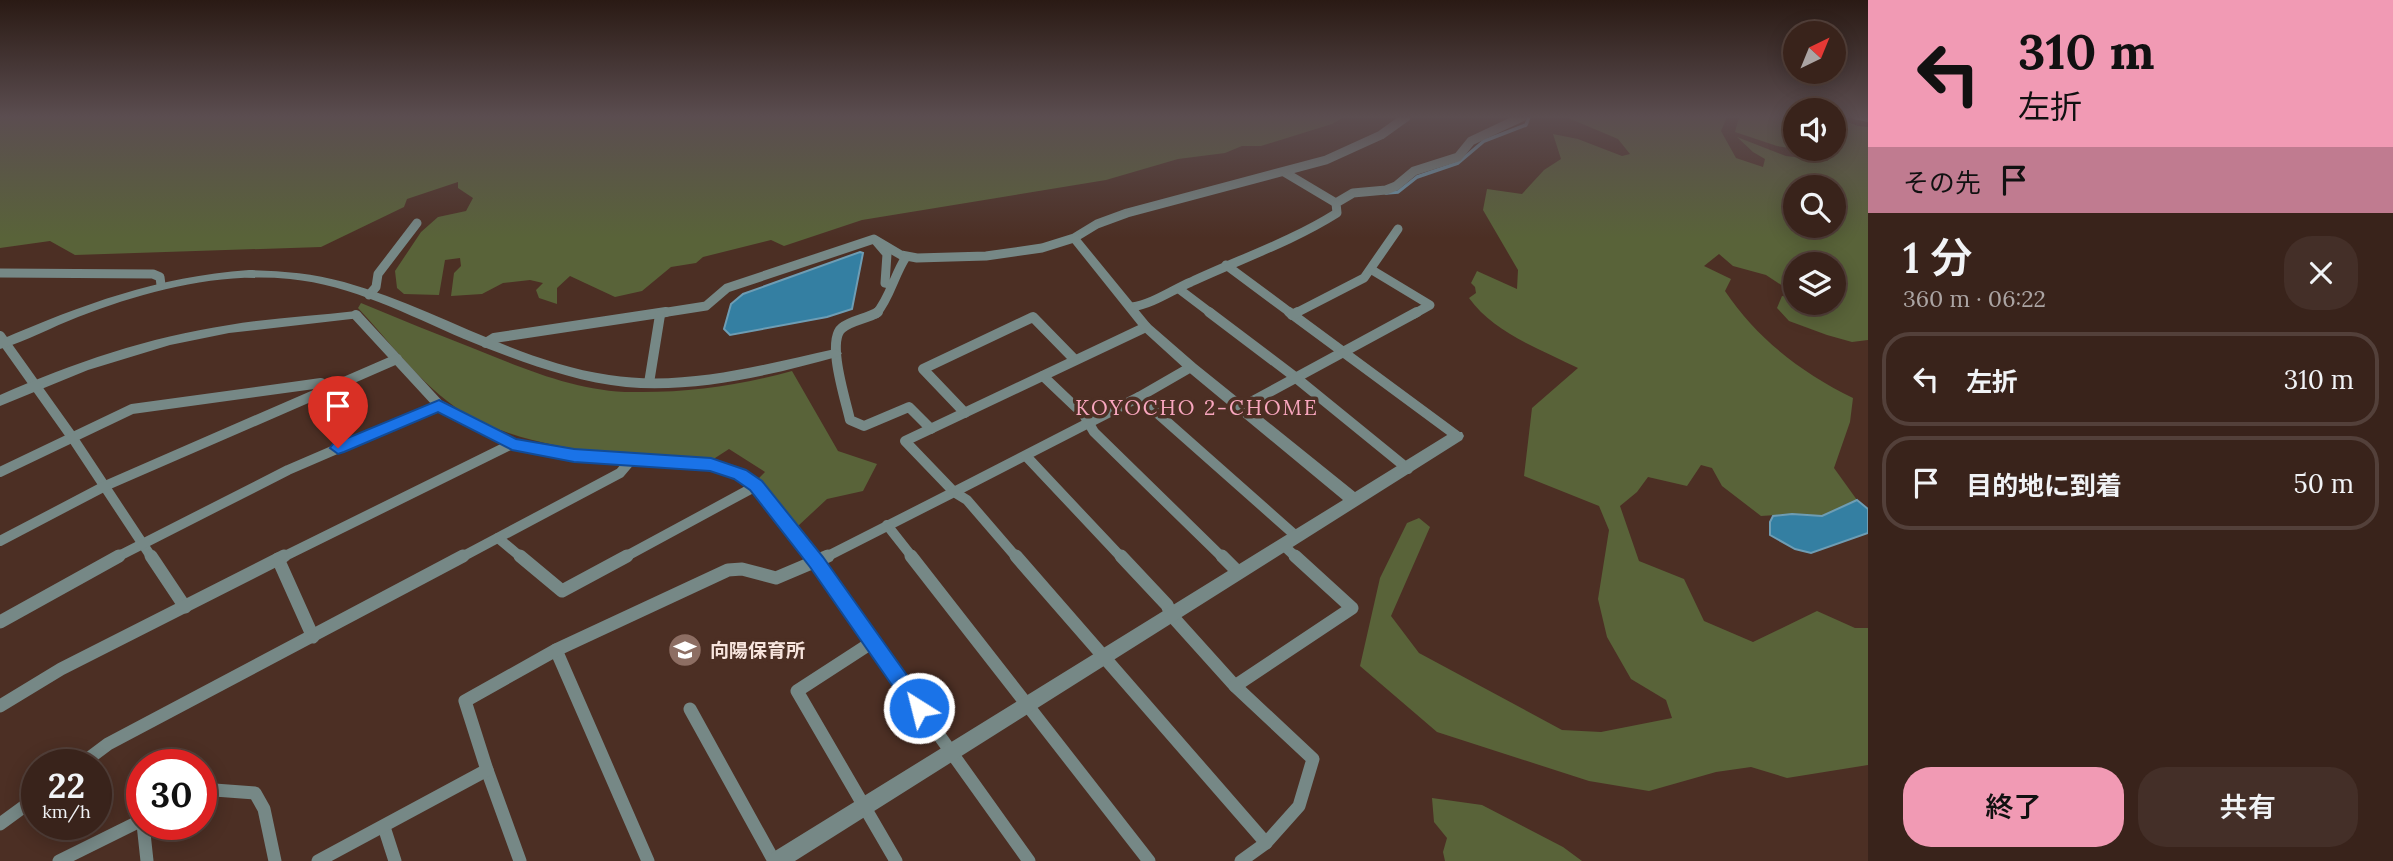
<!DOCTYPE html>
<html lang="ja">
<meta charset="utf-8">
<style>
:root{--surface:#39231b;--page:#442f28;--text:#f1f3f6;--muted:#aba4a3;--line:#53403a;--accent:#f19ab4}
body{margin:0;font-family:Lora,"Noto Sans JP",serif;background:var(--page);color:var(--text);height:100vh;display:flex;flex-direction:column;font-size:26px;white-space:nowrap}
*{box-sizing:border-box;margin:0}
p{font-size:23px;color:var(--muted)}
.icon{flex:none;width:38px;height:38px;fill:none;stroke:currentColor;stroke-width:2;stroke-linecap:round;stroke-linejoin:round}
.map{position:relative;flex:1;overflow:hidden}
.sheet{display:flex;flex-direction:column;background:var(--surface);width:525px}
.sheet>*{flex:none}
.banner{background:#f19ab4;color:#111;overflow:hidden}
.needle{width:46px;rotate:43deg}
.controls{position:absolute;left:1783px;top:21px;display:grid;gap:14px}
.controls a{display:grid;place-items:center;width:63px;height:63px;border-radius:50%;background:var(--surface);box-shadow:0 4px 18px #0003,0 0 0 2px var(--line);font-size:35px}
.speed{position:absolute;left:21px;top:749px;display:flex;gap:14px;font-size:35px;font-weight:700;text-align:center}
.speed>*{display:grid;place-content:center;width:91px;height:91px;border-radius:50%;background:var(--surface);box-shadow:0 4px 18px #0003,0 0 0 2px var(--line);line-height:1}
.speed small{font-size:18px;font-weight:400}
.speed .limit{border:10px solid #d22;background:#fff;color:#111}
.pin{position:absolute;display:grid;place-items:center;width:60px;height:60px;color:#fff;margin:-72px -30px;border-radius:50% 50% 50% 0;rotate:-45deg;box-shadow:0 0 7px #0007}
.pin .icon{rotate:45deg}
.me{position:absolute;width:77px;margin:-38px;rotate:324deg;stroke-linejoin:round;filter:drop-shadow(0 0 5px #0008)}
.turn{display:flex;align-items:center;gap:24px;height:147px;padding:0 35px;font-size:32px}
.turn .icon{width:91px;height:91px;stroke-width:2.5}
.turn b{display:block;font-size:49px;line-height:60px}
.then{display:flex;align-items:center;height:66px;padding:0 35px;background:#0003;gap:14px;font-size:26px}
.round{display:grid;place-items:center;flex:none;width:74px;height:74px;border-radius:28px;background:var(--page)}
.headline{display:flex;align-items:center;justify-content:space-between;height:119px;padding:0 35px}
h1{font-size:42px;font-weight:600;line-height:52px}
.cta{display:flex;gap:14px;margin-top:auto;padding:14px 35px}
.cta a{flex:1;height:80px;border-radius:28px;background:var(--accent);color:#111;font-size:28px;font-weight:600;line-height:80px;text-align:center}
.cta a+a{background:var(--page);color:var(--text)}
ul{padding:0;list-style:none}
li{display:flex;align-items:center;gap:21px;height:94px;margin:0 14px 10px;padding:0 21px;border:4px solid var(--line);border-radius:28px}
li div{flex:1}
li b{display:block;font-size:26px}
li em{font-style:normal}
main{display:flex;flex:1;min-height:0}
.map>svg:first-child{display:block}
.green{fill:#596339;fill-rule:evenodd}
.water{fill:#347fa2;stroke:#6e9db4;stroke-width:2}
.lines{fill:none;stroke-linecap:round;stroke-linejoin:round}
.stream{stroke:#6e9db4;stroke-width:3.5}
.minor-far2{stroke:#768886;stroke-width:9}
.minor-far1{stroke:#768886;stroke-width:10}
.minor{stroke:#768886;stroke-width:13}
.tertiary{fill:#768886;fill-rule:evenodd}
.route{fill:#1a73e8;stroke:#114b97;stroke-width:2}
.labels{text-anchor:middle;stroke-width:7;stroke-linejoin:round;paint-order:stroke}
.poi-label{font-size:19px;font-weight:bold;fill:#f7e4dd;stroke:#4c2f24;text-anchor:start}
.neighbourhood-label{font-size:21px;letter-spacing:2px;fill:#f8a6be;stroke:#4c2f24}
</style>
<main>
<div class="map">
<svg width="1868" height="861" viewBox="0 0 1868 861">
<rect width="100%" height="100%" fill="#4c2f24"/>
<g class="green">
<polygon points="0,117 1344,117 1332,124 1261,146 1242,146 1225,153 1178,159 1106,180 862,220 784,246 771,240 703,257 696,263 671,267 642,291 615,297 570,276 557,288 557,304 539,298 536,290 543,283 530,280 503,283 482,294 451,296 454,273 461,266 460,258 445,260 439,295 404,294 397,288 395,271 421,232 438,217 466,211 473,198 458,188 458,182 407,199 404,207 321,247 75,255 50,241 0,248"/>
<path d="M1566 117H1727L1721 131 1736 158 1763 167 1765 159 1753 152 1737 137 1786 156 1828 161 1819 151 1797 149H1834V117L1858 126 1868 127V340L1852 342 1827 335 1789 321 1777 308 1782 296 1795 297 1796 303H1834V264H1796L1795 294 1766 275 1733 266 1719 254 1704 266 1731 279 1725 291C1757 339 1802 373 1853 398L1850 422 1834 468 1857 500 1822 516 1792 514 1761 516 1722 486 1712 468 1701 465 1687 486 1648 477 1637 492 1620 506 1639 561 1684 579 1704 621 1753 642 1817 611 1855 628H1868V765L1787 778 1751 767 1716 772 1649 791 1589 781 1437 732 1360 666 1380 578 1407 523 1419 518 1430 527 1391 616 1419 653 1562 730 1601 732 1672 718 1666 700 1631 679 1607 637 1598 599 1609 530 1599 506 1524 476 1532 408 1578 368C1540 349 1494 333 1469 298L1476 293 1475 287 1471 283 1477 271 1517 289 1518 270 1483 210 1487 189 1522 194 1544 170 1561 159 1553 134 1578 139 1622 156 1630 154 1618 139ZM1796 187H1834V226H1796Z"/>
<polygon points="1739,117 1795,117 1795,149 1777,146 1735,132"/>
<path d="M361 303C399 319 437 334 475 349 525 369 578 392 633 392 687 393 741 385 792 371L838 451 877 464 863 491 827 499 798 526 758 479 765 472 729 449 712 460C633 454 541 455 470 416 428 394 391 343 358 308Z"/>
<polygon points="1432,798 1482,805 1563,847 1582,861 1445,861 1443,852 1447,838 1434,822"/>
</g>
<g class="water">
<polygon points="860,252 863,253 852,309 827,317 730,335 724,329 731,304 743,294"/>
<polygon points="1857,500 1868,509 1868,533 1811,553 1795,549 1770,535 1770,522 1773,516 1792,514 1822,516"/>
</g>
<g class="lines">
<polyline class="stream" points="1386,193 1398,192 1417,177 1458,163 1484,141 1526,125 1529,117"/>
<g class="minor-far2">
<polyline points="1284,172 1336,203"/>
<polyline points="876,241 887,254 885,283 890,284"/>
<polyline points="1226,265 1292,314"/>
<polyline points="1372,270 1430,305 1414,314"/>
<polyline points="0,273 153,274 160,277 161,285"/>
<polyline points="1179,289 1212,314"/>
<polyline points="369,295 376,287 378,274 417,223"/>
<path d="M1132 307C1153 304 1172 290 1191 282 1240 259 1291 242 1337 213L1336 203 1353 193 1386 190 1396 186 1414 171 1458 157 1471 141 1522 117"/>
<polyline points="655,314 706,306 727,288 874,239 901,255 917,258 986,256 1042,248 1074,238 1097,224 1127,213 1326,160 1381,135 1406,117"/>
<path d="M876 314C890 298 894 275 906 257"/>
<polyline points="1294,314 1364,278 1398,229"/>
</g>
<g class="minor-far1">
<path d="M878 312C867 319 852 320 842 328 826 341 846 401 850 420L864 426 909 407 931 429"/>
<polyline points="1209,312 1295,377 1408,469"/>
<polyline points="1289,312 1457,436"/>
<polyline points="356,315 439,405 512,444 574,456 711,465 740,475 756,486 813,558"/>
<polyline points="1292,315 1298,312"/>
<polyline points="0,336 72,437 152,558"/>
<polyline points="486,343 494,338 666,312"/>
<polyline points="1191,367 1139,397 1296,536"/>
<polyline points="1043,376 1084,415 1094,432 1223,558"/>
<polyline points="649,383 660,315"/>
<polyline points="1139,397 954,492 905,441 1146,327"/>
<polyline points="1242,407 1417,312"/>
<polyline points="965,413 923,369 1033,317 1074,359"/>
<polyline points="1026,456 1122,558"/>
<polyline points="0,472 132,409 321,383 326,390"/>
<polyline points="887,525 913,558"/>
<polyline points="498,538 522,558"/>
<polyline points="0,541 105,486 397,359"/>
<polyline points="1283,545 1297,558"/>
<polyline points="115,558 288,470 439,405"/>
<polyline points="281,558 512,444"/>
<polyline points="460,558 620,473 631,460"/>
<polyline points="623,558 756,486"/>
<polyline points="824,558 954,492 967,500 1017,558"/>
</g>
<g class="minor">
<polyline points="151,556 185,607"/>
<polyline points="520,556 562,591 627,556"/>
<polyline points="811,556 1029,861"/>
<polyline points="911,556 1149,861"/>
<polyline points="1016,556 1266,843"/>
<polyline points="1121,556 1167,605 1172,616 1235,686 1313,759 1299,806 1266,843 1241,861"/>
<polyline points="1222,556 1238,572"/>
<polyline points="278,559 313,637"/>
<polyline points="0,622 119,556"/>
<polyline points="871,643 797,691 896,861"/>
<polyline points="556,650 648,861"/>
<polyline points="1235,686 1352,608 1295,556"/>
<polyline points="0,706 61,669 284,556"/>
<polyline points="690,709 774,861"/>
<polyline points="80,765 108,744 463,556"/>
<polyline points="487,770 520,861"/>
<polyline points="201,789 255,793 264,809 275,861"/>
<polyline points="0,824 37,797"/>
<polyline points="143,824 147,861"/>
<polyline points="384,827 395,861"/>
<polyline points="59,861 142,820"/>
<polyline points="318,861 487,770 465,701 556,650 728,570 742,569 776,578 828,556"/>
</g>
<g class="tertiary">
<polygon points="1852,117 1868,117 1868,122 1853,119"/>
<polygon points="1074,235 1078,236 1150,324 1196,364 1355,492 1452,432 1462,432 1464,436 1462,440 795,861 767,861 770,854 1343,500 1186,370 1142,330 1070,240 1070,236"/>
<path d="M249 270C281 271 312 273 344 282 434 307 515 361 609 375 685 387 761 365 835 349L842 353 840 356C772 375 697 393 626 387 570 381 516 360 464 339 408 315 352 285 290 279 217 272 146 291 78 317 52 327 27 341 0 349V340C84 304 156 277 249 270Z"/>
<path d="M356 311 360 312 362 315 360 318 229 333 170 345 88 370 0 406V395C73 363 149 337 229 325 271 318 314 316 356 311Z"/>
</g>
</g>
<linearGradient id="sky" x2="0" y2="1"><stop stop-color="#2a1a14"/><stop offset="0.49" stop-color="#5b4d50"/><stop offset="1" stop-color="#5b4d50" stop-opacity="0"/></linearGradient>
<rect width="1868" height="238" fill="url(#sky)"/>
<polygon class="route" points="439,400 516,439 574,449 711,458 746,470 762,481 823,557 926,702 929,708 926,714 919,717 912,714 810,567 750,490 734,479 710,471 574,462 512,450 438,412 344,452 338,454 330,448 333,444"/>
<defs>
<g id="school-disc" transform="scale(1.75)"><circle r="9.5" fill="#8d6e63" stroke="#4c2f24"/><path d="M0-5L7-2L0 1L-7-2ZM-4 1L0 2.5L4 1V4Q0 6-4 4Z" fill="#fff"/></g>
</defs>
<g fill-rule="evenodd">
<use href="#school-disc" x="685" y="650"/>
</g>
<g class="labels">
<g class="poi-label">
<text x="710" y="657">向陽保育所</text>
</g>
<g class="neighbourhood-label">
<text x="1197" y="415">KOYOCHO 2-CHOME</text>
</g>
</g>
</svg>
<div class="controls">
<a><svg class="needle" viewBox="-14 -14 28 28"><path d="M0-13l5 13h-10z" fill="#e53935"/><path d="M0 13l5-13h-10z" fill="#aba4a3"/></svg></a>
<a><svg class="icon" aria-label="sound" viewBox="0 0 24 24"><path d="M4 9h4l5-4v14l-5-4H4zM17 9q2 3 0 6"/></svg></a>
<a><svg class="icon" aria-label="search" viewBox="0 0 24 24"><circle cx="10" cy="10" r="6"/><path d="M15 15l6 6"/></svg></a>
<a><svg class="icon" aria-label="layers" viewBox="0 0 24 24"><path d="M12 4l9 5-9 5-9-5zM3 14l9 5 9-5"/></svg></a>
</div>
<div class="speed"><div>22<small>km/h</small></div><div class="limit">30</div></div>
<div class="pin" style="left:338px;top:448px;background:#d93025"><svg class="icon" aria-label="arrive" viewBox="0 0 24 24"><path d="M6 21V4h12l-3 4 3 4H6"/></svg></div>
<svg class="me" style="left:919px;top:708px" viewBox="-20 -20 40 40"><circle r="17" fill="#1a73e8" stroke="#fff" stroke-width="3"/><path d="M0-11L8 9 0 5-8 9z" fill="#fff"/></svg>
</div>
<section class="sheet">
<div class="banner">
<div class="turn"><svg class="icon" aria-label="left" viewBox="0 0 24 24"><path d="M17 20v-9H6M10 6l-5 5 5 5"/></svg><div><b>310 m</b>左折</div></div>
<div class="then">その先<svg class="icon" aria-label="arrive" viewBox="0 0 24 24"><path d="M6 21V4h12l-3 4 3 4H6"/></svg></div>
</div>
<div class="headline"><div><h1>1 分</h1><p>360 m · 06:22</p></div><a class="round"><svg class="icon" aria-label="close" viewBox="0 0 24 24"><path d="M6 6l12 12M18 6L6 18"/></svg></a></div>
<ul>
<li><svg class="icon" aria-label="left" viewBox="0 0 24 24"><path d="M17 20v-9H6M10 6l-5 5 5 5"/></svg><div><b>左折</b></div><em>310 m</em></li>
<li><svg class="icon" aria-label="arrive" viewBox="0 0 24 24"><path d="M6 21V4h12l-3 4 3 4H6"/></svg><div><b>目的地に到着</b></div><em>50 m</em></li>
</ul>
<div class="cta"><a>終了</a><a>共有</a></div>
</section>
</main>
